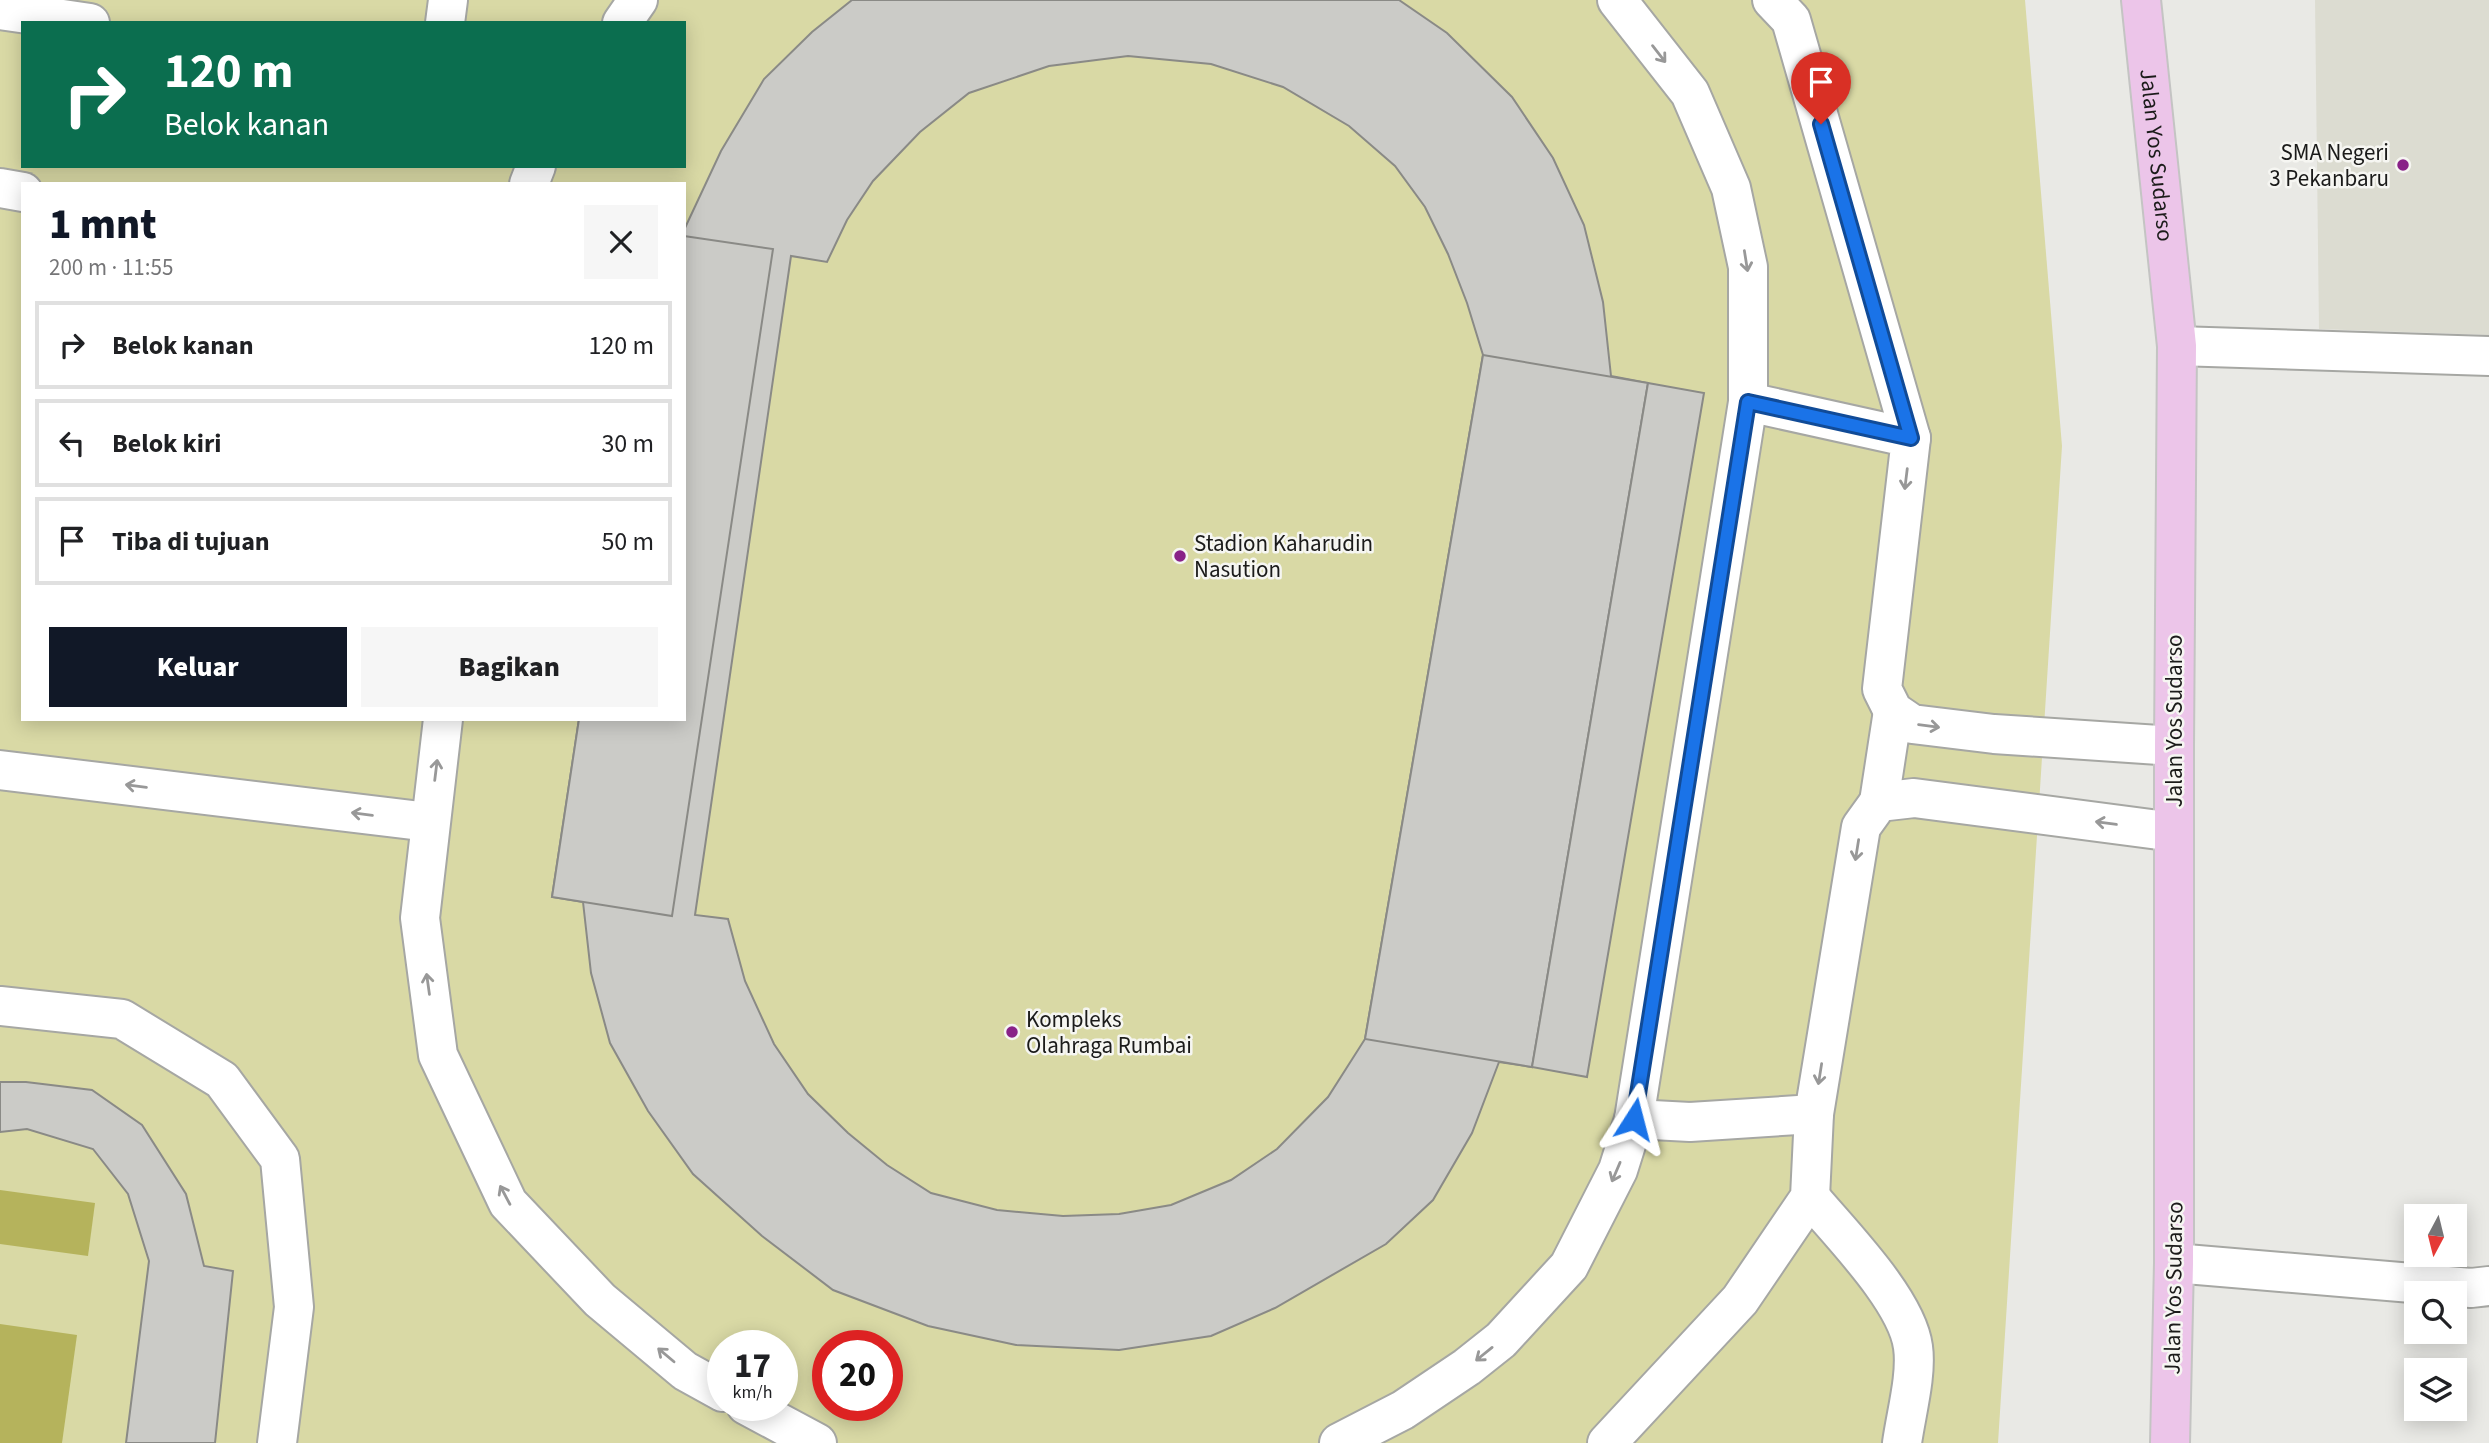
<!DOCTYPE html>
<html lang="id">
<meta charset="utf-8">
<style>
:root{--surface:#fff;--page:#f6f6f6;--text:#202124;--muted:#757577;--line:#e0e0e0;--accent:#111827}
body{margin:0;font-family:"Source Sans 3",sans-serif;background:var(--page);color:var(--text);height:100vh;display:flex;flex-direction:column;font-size:26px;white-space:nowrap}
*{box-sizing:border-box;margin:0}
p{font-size:23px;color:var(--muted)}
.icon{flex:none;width:38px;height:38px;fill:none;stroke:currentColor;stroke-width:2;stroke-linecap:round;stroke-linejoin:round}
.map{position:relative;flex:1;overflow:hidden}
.details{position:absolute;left:21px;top:182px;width:665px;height:539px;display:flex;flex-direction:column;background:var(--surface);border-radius:0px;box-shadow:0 4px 18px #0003}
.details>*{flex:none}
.hud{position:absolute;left:21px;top:21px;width:665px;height:147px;border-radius:0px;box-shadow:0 4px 18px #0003;background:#0b6e4f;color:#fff;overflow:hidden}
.needle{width:46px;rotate:187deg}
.controls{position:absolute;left:2404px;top:1204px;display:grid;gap:14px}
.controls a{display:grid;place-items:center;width:63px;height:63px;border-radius:0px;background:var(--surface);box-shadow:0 4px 18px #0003;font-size:35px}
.speed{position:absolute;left:707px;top:1330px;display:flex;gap:14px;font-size:35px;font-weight:700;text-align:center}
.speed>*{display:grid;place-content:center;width:91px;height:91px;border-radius:50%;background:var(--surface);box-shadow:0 4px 18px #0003;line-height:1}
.speed small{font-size:18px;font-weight:400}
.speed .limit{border:10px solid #d22;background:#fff;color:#111}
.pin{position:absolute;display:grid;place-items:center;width:60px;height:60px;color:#fff;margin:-72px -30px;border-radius:50% 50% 50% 0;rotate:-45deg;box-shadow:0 0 7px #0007}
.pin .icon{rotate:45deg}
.me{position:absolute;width:77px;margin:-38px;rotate:9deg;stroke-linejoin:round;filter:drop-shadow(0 0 5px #0008)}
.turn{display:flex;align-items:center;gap:24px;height:147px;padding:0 28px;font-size:32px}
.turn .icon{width:91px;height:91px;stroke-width:2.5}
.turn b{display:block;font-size:49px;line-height:60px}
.round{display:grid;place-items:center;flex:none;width:74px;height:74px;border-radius:0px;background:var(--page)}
.head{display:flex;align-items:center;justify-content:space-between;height:119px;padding:0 28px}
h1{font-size:42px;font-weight:800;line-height:52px;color:var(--accent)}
.button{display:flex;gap:14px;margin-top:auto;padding:14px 28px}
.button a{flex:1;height:80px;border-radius:0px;background:var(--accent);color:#fff;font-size:28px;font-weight:800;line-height:80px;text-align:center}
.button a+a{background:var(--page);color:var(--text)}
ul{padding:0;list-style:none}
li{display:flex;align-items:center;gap:21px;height:88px;margin:0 14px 10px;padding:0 14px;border:4px solid var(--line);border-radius:0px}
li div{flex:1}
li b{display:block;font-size:26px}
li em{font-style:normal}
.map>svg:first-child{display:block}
.built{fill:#dcdcd1}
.green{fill:#d9d9a5;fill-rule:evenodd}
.water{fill:#b5b35c}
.building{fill:#cbcbc7;stroke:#8a8a86;stroke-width:2;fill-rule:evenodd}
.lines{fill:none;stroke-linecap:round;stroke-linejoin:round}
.minor-casing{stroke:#a6a7a3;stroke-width:42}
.major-casing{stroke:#c4c4c3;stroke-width:42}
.minor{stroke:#fff;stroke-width:38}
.major{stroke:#ecc5e9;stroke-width:38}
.oneway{stroke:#989898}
.route-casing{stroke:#114b97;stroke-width:18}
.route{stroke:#1a73e8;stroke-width:12}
.poi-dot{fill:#892288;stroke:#f6f6f2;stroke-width:2.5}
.labels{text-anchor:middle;stroke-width:5;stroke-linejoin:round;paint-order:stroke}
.poi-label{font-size:23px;fill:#1b1b1a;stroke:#f6f6f2;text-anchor:start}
.street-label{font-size:23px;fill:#1b1b1a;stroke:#f6f6f2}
</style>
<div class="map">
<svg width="2489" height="1443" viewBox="0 0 2489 1443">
<rect width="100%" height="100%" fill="#e9e9e5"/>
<polygon class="built" points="2315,0 2489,0 2489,335 2319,329"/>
<path class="green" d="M0 0H2025L2062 446 1998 1443H0ZM23 23H684V166H23ZM23 184H684V719H23ZM723 1346H782V1405H723ZM828 1346H887V1405H828Z"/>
<g class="water">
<polygon points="0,1190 95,1203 88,1256 0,1244"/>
<polygon points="0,1324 77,1335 62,1443 0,1443"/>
</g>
<g class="building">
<path d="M852 0H1399L1447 33 1512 97 1553 158 1584 225 1603 302 1611 376 1648 383 1532 1067 1499 1062 1472 1133 1433 1200 1386 1244 1275 1308 1211 1336 1119 1350 1016 1345 928 1326 833 1290 762 1236 693 1174 648 1111 610 1043 591 973 583 902 552 897 579 719H684V230L721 151 764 79 812 32ZM1128 56 1211 64 1283 87 1349 126 1395 166 1425 207 1448 254 1467 303 1483 355 1365 1039 1328 1097 1277 1149 1231 1180 1171 1205 1119 1214 1063 1216 997 1210 931 1193 887 1165 848 1133 808 1094 774 1044 745 981 728 919 695 915 791 256 827 262 847 220 873 181 920 132 969 93 1049 66Z"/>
<polygon points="684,236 773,249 672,916 552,897 579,719 684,719"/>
<polygon points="1483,355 1648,383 1532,1067 1365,1039"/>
<polygon points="1648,383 1704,393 1587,1077 1532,1067"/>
<polygon points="0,1082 26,1082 92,1090 142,1125 186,1194 204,1266 233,1271 215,1443 126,1443 149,1261 128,1194 93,1149 27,1129 0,1132"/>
</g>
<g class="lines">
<g class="minor-casing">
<g id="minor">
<polyline points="1617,0 1690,93 1731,188 1748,267 1748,402 1911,438 1882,689 1893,711 1912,724 1994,734 2174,746"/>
<polyline points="1772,0 1791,20 1911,438"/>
<polyline points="0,10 90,23"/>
<polyline points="445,23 448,0"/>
<polyline points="622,23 638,0"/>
<polyline points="529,184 536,166"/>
<polyline points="0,188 23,192"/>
<polyline points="2177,346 2489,356"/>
<polyline points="443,719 420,918 438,1055 508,1203 600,1300 685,1371 723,1392"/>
<polyline points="0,770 429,822"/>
<polyline points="1879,802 1893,711"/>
<polyline points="0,1006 122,1019 222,1080 280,1159 294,1307 277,1443"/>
<polyline points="1634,1119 1748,402"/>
<path d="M1810 1197C1840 1233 1907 1300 1913 1347 1917 1375 1906 1414 1902 1443"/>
<polyline points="2174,1263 2471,1288 2489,1286"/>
<polyline points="746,1405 817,1443"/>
<polyline points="1339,1443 1403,1410 1467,1367 1501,1340 1569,1266 1618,1170 1634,1119 1690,1122 1814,1114 1861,827 1879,802 1914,798 2174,832"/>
<polyline points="1607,1443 1740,1300 1810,1197 1814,1114"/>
</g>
</g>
<g class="major-casing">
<g id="major">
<path id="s1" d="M2141 0 2177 346 2174 746V1263L2170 1443"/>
</g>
</g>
<use href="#minor" class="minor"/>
<use href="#major" class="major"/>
</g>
<defs><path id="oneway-shaft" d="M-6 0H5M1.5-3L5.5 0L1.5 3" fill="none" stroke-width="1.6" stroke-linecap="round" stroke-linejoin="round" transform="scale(1.75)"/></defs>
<g class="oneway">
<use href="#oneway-shaft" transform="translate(1659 54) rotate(52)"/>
<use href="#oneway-shaft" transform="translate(1746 261) rotate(81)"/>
<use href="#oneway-shaft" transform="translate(1906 479) rotate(97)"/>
<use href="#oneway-shaft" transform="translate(1929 726) rotate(7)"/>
<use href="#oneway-shaft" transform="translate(436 770) rotate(-83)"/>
<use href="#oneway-shaft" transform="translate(136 786) rotate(-173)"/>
<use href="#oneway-shaft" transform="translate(362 814) rotate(-173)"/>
<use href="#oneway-shaft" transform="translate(2106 823) rotate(-172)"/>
<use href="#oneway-shaft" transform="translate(1857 850) rotate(99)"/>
<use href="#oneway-shaft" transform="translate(428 984) rotate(-98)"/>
<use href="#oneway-shaft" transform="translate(1820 1074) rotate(99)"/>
<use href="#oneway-shaft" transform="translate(1616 1172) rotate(113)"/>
<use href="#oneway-shaft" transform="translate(505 1195) rotate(-118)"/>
<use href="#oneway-shaft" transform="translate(1484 1354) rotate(141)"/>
<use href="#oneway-shaft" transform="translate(666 1355) rotate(-140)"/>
</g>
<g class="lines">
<g class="route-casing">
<polyline id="route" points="1634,1119 1748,402 1911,438 1821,124"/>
</g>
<use href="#route" class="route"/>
</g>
<g class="poi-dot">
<circle cx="2403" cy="165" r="7"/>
<circle cx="1180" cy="556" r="7"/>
<circle cx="1012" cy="1032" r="7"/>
</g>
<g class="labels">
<g class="poi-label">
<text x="2389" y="160" text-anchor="end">SMA Negeri<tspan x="2389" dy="26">3 Pekanbaru</tspan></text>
<text x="1194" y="551">Stadion Kaharudin<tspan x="1194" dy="26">Nasution</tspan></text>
<text x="1026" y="1027">Kompleks<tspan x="1026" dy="26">Olahraga Rumbai</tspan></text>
</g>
<g class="street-label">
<text dy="8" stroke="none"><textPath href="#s1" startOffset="156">Jalan Yos Sudarso</textPath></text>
<text transform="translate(2174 721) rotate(-90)" y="8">Jalan Yos Sudarso</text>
<text transform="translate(2173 1288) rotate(-89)" y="8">Jalan Yos Sudarso</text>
</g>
</g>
</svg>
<div class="controls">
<a><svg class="needle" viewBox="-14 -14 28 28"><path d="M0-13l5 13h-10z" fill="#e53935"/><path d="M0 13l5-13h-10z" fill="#757577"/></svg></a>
<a><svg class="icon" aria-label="search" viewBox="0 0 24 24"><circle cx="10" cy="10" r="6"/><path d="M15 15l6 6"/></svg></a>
<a><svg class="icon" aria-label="layers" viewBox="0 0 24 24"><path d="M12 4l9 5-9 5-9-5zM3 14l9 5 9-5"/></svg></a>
</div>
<div class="speed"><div>17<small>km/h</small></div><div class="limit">20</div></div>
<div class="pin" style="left:1821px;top:124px;background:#d93025"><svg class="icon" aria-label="arrive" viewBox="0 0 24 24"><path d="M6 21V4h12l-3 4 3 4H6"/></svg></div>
<svg class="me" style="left:1634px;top:1119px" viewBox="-20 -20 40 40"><path d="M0-17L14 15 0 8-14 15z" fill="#1a73e8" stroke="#fff" stroke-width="4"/></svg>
<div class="hud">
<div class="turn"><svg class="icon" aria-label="right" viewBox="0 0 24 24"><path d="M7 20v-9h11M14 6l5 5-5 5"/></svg><div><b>120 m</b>Belok kanan</div></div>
</div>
<section class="details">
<div class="head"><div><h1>1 mnt</h1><p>200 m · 11:55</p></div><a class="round"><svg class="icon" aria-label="close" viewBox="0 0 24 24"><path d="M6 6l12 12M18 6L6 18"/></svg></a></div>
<ul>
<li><svg class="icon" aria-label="right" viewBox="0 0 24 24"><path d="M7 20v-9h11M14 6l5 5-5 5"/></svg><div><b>Belok kanan</b></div><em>120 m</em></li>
<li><svg class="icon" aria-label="left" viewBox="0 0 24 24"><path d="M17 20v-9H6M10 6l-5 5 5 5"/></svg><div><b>Belok kiri</b></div><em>30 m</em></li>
<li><svg class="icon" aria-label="arrive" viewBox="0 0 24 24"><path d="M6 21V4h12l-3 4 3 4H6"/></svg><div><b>Tiba di tujuan</b></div><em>50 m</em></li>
</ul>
<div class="button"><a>Keluar</a><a>Bagikan</a></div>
</section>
</div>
